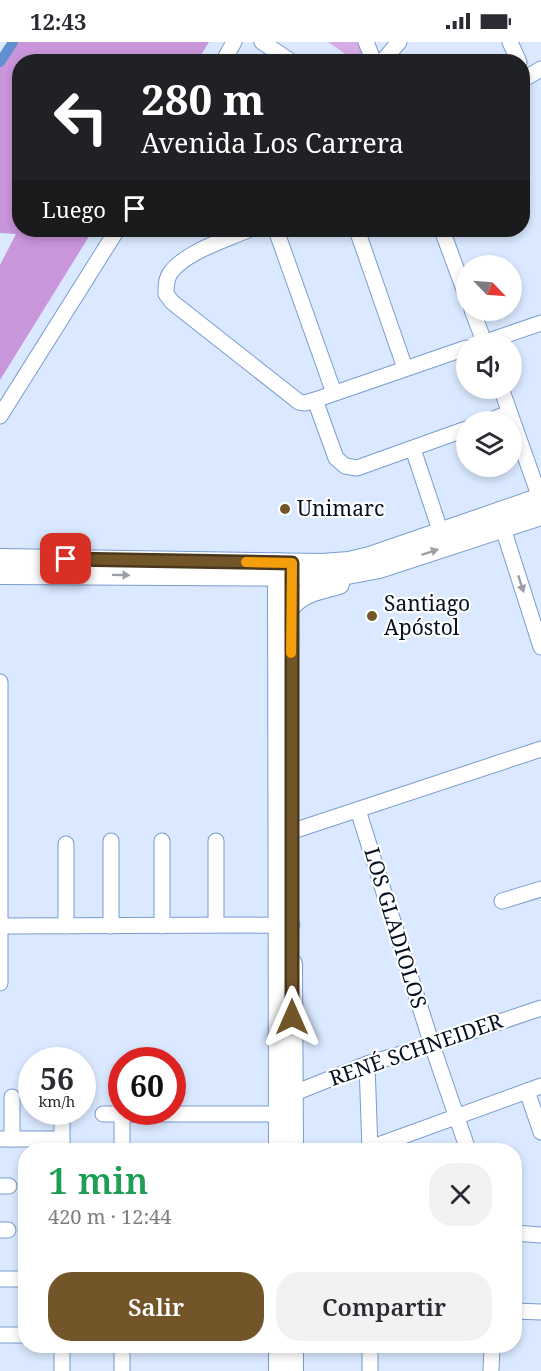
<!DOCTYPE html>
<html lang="es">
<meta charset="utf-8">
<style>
:root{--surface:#fff;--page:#f2f2f3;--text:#2b2b33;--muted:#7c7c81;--accent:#725629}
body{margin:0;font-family:"Noto Serif",serif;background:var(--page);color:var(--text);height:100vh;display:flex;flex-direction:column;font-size:22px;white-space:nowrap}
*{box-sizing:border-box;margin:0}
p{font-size:20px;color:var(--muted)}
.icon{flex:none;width:33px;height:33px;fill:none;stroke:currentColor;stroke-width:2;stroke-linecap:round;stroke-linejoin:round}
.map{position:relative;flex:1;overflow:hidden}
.side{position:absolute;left:18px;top:1101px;width:504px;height:210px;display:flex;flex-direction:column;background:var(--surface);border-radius:24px;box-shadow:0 3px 9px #0003}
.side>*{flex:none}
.top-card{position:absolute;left:12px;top:12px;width:518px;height:183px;border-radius:24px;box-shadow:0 3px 9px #0003;background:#202124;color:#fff;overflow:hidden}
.needle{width:39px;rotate:115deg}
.tools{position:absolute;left:456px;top:213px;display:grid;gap:12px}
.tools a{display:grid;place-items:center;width:66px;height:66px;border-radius:50%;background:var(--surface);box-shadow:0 3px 9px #0003;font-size:30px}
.speed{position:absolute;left:18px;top:1005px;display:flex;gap:12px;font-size:30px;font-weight:700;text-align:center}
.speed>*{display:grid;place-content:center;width:78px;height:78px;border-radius:50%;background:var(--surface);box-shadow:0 3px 9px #0003;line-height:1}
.speed small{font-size:15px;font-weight:400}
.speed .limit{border:9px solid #d22;background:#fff;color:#111}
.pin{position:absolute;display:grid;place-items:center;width:51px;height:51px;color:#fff;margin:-26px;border-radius:12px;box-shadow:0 3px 9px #0006}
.me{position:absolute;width:66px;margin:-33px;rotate:0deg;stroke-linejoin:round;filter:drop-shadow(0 0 4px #0008)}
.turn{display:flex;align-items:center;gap:21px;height:126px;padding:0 30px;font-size:27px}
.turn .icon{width:78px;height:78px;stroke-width:2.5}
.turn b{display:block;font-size:42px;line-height:51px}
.then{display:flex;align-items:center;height:57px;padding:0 30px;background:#0003;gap:12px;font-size:22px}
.round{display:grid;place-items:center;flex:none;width:63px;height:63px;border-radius:24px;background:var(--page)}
.summary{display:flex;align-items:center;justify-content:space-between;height:102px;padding:0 30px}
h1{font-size:36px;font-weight:600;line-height:45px;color:#1e9e55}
.button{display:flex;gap:12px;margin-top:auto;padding:12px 30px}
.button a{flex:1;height:69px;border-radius:24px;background:var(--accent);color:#fff;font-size:24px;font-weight:600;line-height:69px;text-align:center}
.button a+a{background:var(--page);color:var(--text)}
.status{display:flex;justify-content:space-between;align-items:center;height:42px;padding:0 30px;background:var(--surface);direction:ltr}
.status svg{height:16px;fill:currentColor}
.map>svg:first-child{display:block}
.green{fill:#d6abe6}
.forest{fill:#c995db}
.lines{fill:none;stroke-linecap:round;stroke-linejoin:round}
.canal{stroke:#6190d2;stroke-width:10}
.minor-casing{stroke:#799ccf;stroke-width:17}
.major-casing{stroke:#799ccf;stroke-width:22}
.minor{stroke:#fff;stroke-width:15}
.major{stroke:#fff;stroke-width:20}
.oneway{fill:#9b9fa7}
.route-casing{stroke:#4a381b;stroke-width:15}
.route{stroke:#725629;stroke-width:10}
.slow{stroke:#f59e0b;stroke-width:10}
.poi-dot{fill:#725629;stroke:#fff;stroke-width:2}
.labels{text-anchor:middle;stroke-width:4.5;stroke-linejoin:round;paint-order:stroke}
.poi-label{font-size:21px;fill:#041022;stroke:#fff;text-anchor:start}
.street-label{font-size:21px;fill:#041022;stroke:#fff}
</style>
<div class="status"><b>12:43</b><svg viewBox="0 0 49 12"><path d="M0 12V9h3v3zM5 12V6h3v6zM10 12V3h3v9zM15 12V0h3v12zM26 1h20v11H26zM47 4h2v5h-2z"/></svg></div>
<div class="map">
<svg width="541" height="1329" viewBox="0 0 541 1329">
<rect width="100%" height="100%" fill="#dae9ff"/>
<polygon class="green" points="328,0 362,0 370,19 353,19 354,18"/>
<polygon class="forest" points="13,0 209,0 197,19 20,20 20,188 93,188 0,338 0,223 16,192 0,191 0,20"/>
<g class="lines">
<polyline class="canal" points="0,20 13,0"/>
<g class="minor-casing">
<g id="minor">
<polyline points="262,0 292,20"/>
<polyline points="366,0 374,20"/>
<polyline points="510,0 519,20"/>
<polyline points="223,20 234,0"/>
<polyline points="382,20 399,0"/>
<polyline points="522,38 541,27"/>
<path d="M248 188C225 198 186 210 171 230 166 236 166 244 166 252L172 260 299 360 305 361 315 358 466 306"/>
<polyline points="276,188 334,351"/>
<polyline points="357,188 405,326"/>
<polyline points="442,188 466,253"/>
<polyline points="472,268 485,302"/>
<polyline points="480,302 541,281"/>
<polyline points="501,346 540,456"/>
<polyline points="315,358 336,416 345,424 357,426 466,387"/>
<polyline points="0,374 117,188"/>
<polyline points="486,380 509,371"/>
<polyline points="413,407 441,491"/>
<polyline points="500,477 541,605"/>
<polyline points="0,640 0,941"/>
<polyline points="358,768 432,1003 468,1108"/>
<polyline points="278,794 541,707"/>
<polyline points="502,859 541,847"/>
<polyline points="216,883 216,799"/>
<polyline points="0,884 292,883"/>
<polyline points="66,884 66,802"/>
<polyline points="111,884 111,799"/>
<polyline points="162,884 162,799"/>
<polyline points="367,1022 370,1108"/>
<polyline points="527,1049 541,1090"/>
<polyline points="103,1072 279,1072 292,1052 367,1022 432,1003 541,966"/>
<polyline points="0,1097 62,1097"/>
<polyline points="12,1097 12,1055"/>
<polyline points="370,1106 541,1044"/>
<polyline points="62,1108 62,1070"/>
<polyline points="122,1108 122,1072"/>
<polyline points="0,1144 9,1144"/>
<polyline points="0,1188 8,1188"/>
<polyline points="514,1191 541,1193"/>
<polyline points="0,1237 26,1237"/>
<polyline points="514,1269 541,1270"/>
<polyline points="0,1293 26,1293"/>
<polyline points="122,1304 122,1329"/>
<polyline points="370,1304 370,1329"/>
<polyline points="62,1329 62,1304"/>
<polyline points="491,1329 492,1304"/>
</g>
</g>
<g class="major-casing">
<g id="major">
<polyline points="0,517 322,522 349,520 370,515 541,456"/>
<polyline points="278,521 279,1108"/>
<polyline points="0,532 337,534 379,526 541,473"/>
<path d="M291 564C303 549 322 547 339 542"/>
<polyline points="292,922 293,1108"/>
<polyline points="279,1304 279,1329"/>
<polyline points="293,1304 293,1329"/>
</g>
</g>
<use href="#minor" class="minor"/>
<use href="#major" class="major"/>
</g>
<defs><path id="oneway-solid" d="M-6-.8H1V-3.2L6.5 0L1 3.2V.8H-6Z" transform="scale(1.5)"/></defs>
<g class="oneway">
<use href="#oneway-solid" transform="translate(430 510) rotate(-18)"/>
<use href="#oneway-solid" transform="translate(121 533) rotate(1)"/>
<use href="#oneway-solid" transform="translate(521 542) rotate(72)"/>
</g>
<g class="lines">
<g class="route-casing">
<polyline id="route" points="66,517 292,521 292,975"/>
</g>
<use href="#route" class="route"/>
<polyline class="slow" points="246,520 292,521 291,611"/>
</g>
<g class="poi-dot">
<circle cx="285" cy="467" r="6"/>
<circle cx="372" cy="574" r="6"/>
</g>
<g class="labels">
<g class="poi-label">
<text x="297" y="474">Unimarc</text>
<text x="384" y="569">Santiago<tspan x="384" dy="24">Apóstol</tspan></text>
</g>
<g class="street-label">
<text transform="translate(395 886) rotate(73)" y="7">LOS GLADIOLOS</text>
<text transform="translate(416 1008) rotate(-19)" y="7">RENÉ SCHNEIDER</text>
</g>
</g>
</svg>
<div class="tools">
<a><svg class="needle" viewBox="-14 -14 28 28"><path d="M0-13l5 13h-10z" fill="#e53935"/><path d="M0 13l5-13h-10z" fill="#7c7c81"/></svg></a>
<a><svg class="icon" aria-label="sound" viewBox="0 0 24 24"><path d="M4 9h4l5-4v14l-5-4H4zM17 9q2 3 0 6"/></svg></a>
<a><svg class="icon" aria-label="layers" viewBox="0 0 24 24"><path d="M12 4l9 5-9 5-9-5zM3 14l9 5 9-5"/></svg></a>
</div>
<div class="speed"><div>56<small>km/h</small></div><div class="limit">60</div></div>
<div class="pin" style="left:66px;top:517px;background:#d93025"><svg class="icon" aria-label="arrive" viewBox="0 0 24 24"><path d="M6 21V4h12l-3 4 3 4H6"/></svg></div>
<svg class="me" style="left:292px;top:975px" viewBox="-20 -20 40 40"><path d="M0-17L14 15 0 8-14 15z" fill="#725629" stroke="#fff" stroke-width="4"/></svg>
<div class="top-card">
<div class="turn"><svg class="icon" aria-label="left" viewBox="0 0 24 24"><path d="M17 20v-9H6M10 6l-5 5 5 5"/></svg><div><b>280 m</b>Avenida Los Carrera</div></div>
<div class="then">Luego<svg class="icon" aria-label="arrive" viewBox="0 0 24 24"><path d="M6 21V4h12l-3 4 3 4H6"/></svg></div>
</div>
<section class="side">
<div class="summary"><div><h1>1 min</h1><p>420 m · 12:44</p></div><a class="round"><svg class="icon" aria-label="close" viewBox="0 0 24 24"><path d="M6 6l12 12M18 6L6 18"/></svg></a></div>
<div class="button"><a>Salir</a><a>Compartir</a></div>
</section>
</div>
